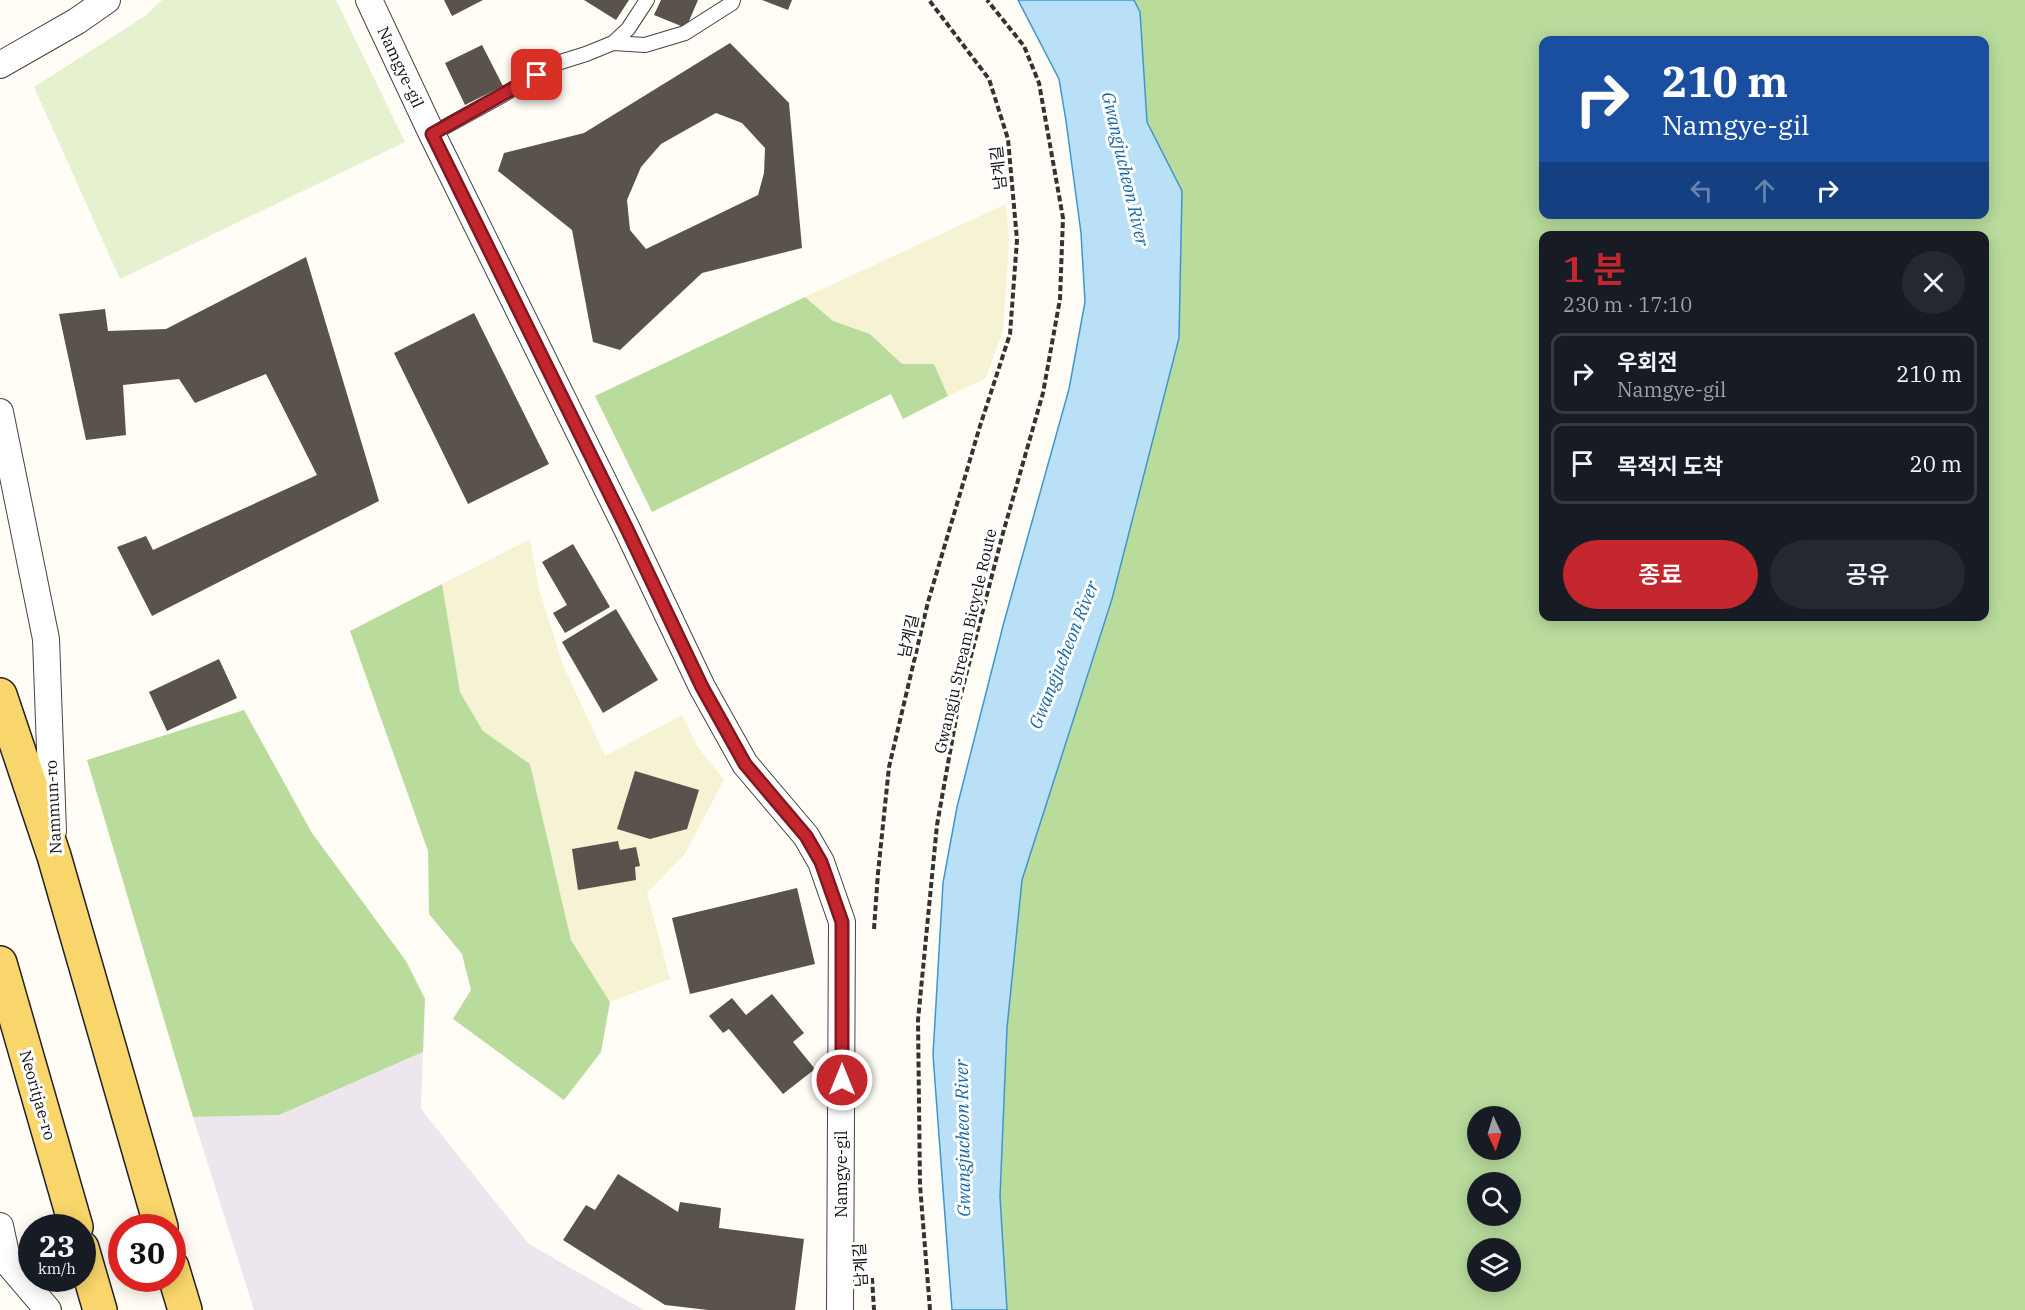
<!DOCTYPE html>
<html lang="ko">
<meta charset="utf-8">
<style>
:root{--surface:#171b24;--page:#242831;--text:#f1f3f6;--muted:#9ea1a6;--line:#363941;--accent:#c4262e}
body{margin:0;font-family:"IBM Plex Serif","Noto Sans KR",serif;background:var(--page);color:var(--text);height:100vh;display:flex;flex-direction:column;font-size:22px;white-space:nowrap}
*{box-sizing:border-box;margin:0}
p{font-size:20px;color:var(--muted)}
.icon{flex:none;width:33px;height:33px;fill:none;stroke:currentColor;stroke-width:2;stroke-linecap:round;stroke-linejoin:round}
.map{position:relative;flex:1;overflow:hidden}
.sheet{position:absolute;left:1539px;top:231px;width:450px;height:390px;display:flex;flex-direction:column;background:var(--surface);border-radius:12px;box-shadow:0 3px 15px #0003}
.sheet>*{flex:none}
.hud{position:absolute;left:1539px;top:36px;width:450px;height:183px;border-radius:12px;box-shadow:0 3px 15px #0003;background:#1a4fa0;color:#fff;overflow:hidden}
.needle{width:39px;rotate:176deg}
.buttons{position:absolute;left:1467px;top:1106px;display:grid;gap:12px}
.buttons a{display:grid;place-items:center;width:54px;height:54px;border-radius:50%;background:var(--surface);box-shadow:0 3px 15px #0003;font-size:30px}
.speed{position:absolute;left:18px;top:1214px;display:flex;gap:12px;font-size:30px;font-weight:700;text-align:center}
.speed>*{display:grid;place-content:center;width:78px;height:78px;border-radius:50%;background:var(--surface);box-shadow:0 3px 15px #0003;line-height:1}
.speed small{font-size:15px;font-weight:400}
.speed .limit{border:9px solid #d22;background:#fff;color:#111}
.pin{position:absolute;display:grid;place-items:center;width:51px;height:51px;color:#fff;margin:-26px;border-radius:12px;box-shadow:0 3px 9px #0006}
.me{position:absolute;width:66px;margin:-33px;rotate:0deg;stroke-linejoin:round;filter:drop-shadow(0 0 4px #0008)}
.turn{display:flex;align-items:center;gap:21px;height:126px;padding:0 24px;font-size:27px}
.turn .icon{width:78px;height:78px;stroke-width:2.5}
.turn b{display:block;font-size:42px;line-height:51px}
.lanes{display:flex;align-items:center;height:57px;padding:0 24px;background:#0003;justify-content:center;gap:30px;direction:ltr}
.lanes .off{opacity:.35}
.round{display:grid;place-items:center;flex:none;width:63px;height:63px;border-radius:32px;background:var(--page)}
.head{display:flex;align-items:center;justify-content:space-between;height:102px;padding:0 24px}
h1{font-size:36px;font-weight:600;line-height:45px;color:var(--accent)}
.action{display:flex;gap:12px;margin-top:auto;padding:12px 24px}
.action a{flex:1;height:69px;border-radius:36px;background:var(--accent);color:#fff;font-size:24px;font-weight:600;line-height:69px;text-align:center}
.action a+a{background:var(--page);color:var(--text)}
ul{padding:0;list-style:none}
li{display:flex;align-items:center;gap:18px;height:81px;margin:0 12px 9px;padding:0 12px;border:3px solid var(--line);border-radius:12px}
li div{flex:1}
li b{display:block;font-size:22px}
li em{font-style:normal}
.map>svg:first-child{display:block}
.industrial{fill:#eee6ef}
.farmland{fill:#f6f3d4}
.forest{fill:#b9dc9c;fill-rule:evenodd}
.pitch{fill:#e6f2cf}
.water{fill:#b9e0f7;stroke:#3f96cf;stroke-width:1.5}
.building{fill:#5a524d;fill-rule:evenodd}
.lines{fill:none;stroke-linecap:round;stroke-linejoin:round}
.lane-casing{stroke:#444;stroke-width:16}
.street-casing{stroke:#444;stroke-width:28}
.primary-casing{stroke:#222;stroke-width:36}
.path{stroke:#333;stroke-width:4;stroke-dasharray:6 3;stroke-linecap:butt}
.lane{stroke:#fff;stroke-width:14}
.street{stroke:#fff;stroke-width:26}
.primary{stroke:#f9d66b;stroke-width:33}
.route-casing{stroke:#7f191e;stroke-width:15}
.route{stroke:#c4262e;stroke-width:10}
.labels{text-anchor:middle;stroke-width:6;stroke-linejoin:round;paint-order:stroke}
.street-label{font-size:16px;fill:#111;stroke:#fff}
.water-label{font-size:18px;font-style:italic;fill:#1768a6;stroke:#fff}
</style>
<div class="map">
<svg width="2025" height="1310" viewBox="0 0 2025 1310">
<rect width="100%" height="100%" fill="#fffdf5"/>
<polygon class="industrial" points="423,1052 421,1109 529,1244 644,1310 254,1310 193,1117 279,1115"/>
<g class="farmland">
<polygon points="1006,204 1009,245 1003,330 986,378 948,396 934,365 902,364 870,334 833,321 805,297"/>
<polygon points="530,539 539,589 563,665 605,756 682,715 697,746 724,780 684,855 647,893 670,979 610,1002 571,940 530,764 483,731 460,692 442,584"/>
</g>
<g class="forest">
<path d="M1134 0H2025V1310H1007L1000 1197 1007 1028 1022 880 1110 607 1179 338 1182 191 1147 122 1140 12ZM1544 40H1984V214H1544ZM1544 236H1984V616H1544ZM1478 1116H1510V1149H1478ZM1478 1182H1510V1215H1478ZM1478 1248H1510V1281H1478Z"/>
<polygon points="805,297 833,321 870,334 902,364 934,364 948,396 903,419 891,394 652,512 595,396"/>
<polygon points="442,584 460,692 483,731 530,764 571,940 610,1002 601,1052 564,1100 453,1019 471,990 462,954 429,914 428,851 350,631"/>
<polygon points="244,710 312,833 406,961 425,999 423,1052 279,1115 193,1117 87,760"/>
</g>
<polygon class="pitch" points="162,0 336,0 405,142 120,279 34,87 145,16"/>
<polygon class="water" points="1018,0 1134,0 1140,12 1147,122 1182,191 1179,338 1112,599 1022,880 1007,1028 1000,1197 1007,1310 952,1310 933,1055 943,883 957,807 1004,622 1069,389 1085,302 1081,233 1066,121 1059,79"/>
<g class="building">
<polygon points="444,0 483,0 452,16"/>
<polygon points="584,0 629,0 616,20"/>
<polygon points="661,0 698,0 686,28 654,15"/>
<polygon points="762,0 792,0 788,10"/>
<path d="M730 43 789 103 802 248 702 273 620 350 593 342 572 230 498 171 504 153 584 133ZM716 113 742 123 765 148 764 173 758 195 646 249 630 230 627 200 641 167 661 144Z"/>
<polygon points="482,45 503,86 465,105 445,63"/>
<polygon points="306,257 379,501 152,616 117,547 146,536 153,550 317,475 266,374 195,403 179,379 123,385 126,435 86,440 59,314 105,309 108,331 166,329"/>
<polygon points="474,313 549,464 468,504 394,353"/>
<polygon points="573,544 610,607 565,633 553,613 567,605 542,562"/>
<polygon points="616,609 658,680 603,713 562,642"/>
<polygon points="219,659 237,698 167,731 149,692"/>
<polygon points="635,771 699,790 687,829 650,839 617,829"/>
<polygon points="618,841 620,850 636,847 640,866 635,867 636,880 578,890 572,849"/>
<polygon points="797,888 815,964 690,994 672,918"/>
<polygon points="772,994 804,1033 793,1042 815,1069 783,1094 729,1029 723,1033 709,1016 732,998 746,1015"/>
<polygon points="618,1174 678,1212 680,1202 721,1208 719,1228 804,1239 795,1310 708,1310 665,1305 563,1240 586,1205 595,1210"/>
</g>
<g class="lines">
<g class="lane-casing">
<g id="lane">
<polyline points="613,43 645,45 685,33 732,3 733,0"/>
<polyline points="432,134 503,95 554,64 586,54 613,43 628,29 647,0"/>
</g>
</g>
<g class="street-casing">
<g id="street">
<polyline points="369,0 432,134 627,529 702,687 745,764 806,836 821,862 842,922 840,1310"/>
<polyline points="0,65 77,21 107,0"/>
<polyline points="0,412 46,639 53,831"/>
<polyline points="0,1226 8,1263 48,1310"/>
</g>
</g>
<g class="primary-casing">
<g id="primary">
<polyline points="0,695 54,856 161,1227"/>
<polyline points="0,963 76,1227"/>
<polyline points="82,1248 100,1310"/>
<polyline points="172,1267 185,1310"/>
</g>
</g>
<g class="path">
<polyline points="874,929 878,873 889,767 928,602 980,426 1010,334 1017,240 1008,139 989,79 929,0"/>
<polyline points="872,1278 874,1310"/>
<polyline points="930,1310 920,1185 918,1020 937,825 959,702 1003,533 1043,393 1060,299 1063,218 1039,83 1024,46 987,0"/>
</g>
<use href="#lane" class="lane"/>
<use href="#street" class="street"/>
<use href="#primary" class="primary"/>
</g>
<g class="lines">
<g class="route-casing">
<polyline id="route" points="537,75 432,134 627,529 702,687 745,764 806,836 821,862 842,922 842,1080"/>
</g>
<use href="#route" class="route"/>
</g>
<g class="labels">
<g class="street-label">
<text transform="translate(401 67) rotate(65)" y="6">Namgye-gil</text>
<text transform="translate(998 168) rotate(-96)" y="6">남계길</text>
<text transform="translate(908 636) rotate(-77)" y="6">남계길</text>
<text transform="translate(965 641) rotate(-77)" y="6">Gwangju Stream Bicycle Route</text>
<text transform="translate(53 807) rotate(-93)" y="6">Nammun-ro</text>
<text transform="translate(38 1095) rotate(74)" y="6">Neoritjae-ro</text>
<text transform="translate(841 1174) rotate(-90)" y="6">Namgye-gil</text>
<text transform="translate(860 1265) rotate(-93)" y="6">남계길</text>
</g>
<g class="water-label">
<text transform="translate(1125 169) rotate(77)" y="6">Gwangjucheon River</text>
<text transform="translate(1064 655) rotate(-68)" y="6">Gwangjucheon River</text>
<text transform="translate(963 1138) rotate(-91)" y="6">Gwangjucheon River</text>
</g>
</g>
</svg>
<div class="buttons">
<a><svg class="needle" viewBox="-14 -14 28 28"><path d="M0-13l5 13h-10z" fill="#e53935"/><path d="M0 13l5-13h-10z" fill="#9ea1a6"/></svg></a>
<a><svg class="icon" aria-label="search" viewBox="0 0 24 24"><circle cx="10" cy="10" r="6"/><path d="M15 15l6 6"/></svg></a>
<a><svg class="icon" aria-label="layers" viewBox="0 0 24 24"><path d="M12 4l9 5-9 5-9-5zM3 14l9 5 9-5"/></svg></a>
</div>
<div class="speed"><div>23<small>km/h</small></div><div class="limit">30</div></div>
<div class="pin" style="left:537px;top:75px;background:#d93025"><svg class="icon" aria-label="arrive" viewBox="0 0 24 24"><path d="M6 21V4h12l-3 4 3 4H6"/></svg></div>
<svg class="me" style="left:842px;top:1080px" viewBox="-20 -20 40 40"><circle r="17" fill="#c4262e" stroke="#fff" stroke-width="3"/><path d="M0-11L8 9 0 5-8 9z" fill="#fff"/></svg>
<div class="hud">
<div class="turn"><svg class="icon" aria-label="right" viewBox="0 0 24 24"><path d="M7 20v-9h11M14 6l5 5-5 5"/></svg><div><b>210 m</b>Namgye-gil</div></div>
<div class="lanes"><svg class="icon off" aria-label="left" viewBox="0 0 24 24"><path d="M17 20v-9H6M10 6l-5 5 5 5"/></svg><svg class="icon off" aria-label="ahead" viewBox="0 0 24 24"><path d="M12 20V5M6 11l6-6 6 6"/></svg><svg class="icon" aria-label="right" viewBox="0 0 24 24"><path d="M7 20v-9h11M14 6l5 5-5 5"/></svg></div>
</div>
<section class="sheet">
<div class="head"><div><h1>1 분</h1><p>230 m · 17:10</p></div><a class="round"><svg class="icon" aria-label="close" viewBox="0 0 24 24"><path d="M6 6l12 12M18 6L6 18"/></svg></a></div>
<ul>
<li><svg class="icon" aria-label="right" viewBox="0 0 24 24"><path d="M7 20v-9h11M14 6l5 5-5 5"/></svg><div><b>우회전</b><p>Namgye-gil</p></div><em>210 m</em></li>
<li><svg class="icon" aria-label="arrive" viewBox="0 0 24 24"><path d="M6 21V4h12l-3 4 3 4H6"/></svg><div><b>목적지 도착</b></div><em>20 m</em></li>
</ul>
<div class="action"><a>종료</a><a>공유</a></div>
</section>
</div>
